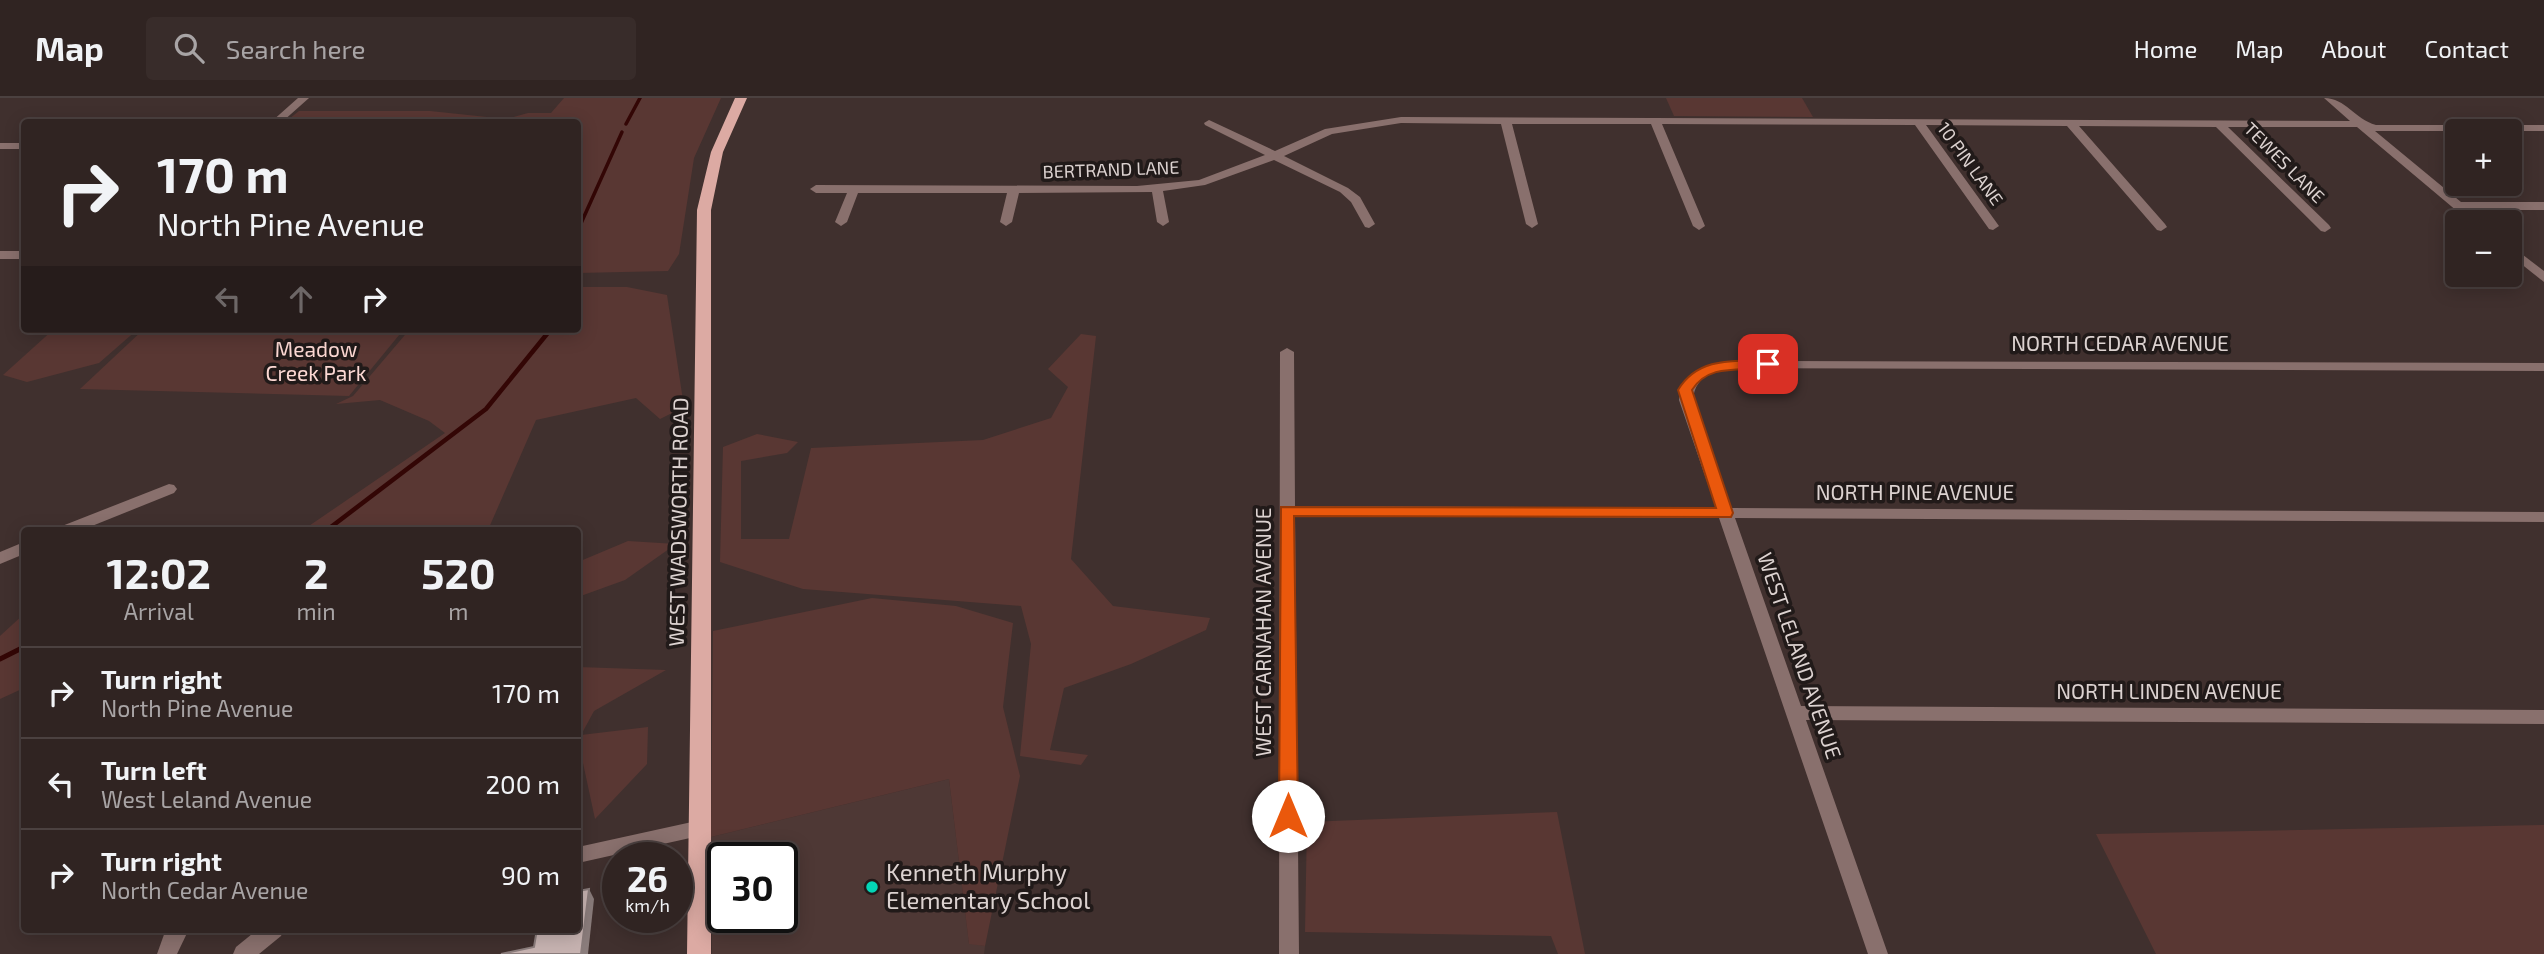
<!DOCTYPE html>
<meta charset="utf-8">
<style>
:root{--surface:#302422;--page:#382c2a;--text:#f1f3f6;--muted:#a8a4a5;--line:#4b4140}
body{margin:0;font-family:"Exo 2",sans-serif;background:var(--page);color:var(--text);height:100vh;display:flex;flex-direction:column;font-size:26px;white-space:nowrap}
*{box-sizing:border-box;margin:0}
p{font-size:23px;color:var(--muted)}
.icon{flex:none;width:38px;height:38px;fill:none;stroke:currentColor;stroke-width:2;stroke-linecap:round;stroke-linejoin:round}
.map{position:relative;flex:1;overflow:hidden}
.panel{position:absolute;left:21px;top:429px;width:560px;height:406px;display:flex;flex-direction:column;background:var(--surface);border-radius:7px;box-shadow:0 4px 18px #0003,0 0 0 2px var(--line)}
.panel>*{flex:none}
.top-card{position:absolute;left:21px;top:21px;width:560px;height:214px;border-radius:7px;box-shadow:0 4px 18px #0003,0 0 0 2px var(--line);background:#302422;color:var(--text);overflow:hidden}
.controls{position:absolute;left:2445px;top:21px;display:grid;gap:14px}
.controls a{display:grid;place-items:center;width:77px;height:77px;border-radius:7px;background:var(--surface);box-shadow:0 4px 18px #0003,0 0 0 2px var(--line);font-size:35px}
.speed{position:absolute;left:602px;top:744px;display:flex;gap:14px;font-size:35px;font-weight:700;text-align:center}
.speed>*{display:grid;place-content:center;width:91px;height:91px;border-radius:50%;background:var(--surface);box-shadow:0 4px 18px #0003,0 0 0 2px var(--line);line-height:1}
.speed small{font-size:18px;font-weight:400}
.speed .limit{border:4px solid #111;border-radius:10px;background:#fff;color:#111}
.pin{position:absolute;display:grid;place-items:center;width:60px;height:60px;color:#fff;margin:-30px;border-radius:14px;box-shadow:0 4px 10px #0006}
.me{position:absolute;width:77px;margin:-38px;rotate:0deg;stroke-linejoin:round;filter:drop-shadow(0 0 5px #0008)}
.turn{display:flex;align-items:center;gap:24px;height:147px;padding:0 21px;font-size:32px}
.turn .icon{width:91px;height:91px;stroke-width:2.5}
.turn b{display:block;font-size:49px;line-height:60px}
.lanes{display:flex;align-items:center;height:66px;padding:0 21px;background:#0003;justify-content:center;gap:35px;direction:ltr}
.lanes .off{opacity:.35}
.eta{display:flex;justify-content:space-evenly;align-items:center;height:119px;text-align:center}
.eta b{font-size:42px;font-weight:700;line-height:49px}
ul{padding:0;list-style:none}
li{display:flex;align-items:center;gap:21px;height:91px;padding:0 21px;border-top:2px solid var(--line)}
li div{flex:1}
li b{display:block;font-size:26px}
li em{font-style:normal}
header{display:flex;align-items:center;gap:42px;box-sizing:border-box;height:98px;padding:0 35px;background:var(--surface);border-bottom:2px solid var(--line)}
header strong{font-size:33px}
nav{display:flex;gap:38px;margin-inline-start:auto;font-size:24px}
.search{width:490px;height:63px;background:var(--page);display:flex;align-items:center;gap:18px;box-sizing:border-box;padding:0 24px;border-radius:7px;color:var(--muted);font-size:26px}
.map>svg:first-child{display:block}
.built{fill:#4e3835;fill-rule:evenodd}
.green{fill:#593733}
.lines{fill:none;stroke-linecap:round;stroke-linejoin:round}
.stream-far2{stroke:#330605;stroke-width:3.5}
.stream-far1{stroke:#330605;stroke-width:4.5}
.stream{stroke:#330605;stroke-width:5}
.minor{fill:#89706d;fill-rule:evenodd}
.major{fill:#dcaaa3;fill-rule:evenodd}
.shaded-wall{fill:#8b7d7c}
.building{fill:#c7b3b1;stroke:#8b7d7c;stroke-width:2}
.route{fill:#ea580c;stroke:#983908;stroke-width:2}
.poi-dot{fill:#04d5b6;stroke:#211a19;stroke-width:2.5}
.labels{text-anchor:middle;stroke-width:7;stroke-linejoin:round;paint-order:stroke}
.far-street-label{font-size:18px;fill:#dcd2d0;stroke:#211a19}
.street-label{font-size:21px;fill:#dcd2d0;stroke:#211a19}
.park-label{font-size:21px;fill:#fcd8d3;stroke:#211a19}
.near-poi-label{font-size:24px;fill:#dcd2d0;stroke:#211a19;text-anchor:start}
</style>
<header>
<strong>Map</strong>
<div class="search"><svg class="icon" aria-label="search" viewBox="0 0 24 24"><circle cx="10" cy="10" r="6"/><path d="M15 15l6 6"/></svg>Search here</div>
<nav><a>Home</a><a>Map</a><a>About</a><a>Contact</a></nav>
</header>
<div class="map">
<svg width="2544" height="856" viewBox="0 0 2544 856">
<rect width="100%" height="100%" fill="#40302e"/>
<path class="built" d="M949 681 969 845 985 848 984 856H712L711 739ZM723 760H782V819H723Z"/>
<g class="green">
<polygon points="564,0 721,0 694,60 679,156 668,173 578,175 578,24 285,24 299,13 430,13 506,21 528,15 551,15"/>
<polygon points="1666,0 1802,0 1813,19 1674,18"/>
<polygon points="578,189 627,189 667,197 684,309 660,321 636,300 536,322 488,432 303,432 445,335 429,323 380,302 336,306 353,298 410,231 578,231"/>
<polygon points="54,231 138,231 99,265 27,284 3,277"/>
<polygon points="144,231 404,231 349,298 80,291"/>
<polygon points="1081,236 1096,238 1071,461 1113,508 1210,520 1206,532 1131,566 1064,590 1050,652 1088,657 1081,667 1020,658 1031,546 1021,508 803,491 720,464 723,349 757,336 798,344 787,355 741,363 741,441 789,441 811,350 983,342 1051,320 1068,289 1048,271"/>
<polygon points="628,443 676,446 625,482 578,499 578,464"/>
<polygon points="872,500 956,508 1013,525 1003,609 1020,678 985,848 969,846 949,681 711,739 713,533"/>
<polygon points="24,516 24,590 0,601 0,538"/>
<polygon points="578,569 666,572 594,613 581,637 648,629 647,666 595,721 583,665 578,666"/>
<polygon points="1557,714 1585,856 1558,856 1551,838 1305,834 1307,724"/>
<polygon points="2544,727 2544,856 2156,856 2096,736"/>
</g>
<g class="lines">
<g class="stream-far2">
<polyline points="626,26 640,0"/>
<polyline points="578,132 622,34"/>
</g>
<polyline class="stream-far1" points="327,432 486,311 551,231"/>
<polyline class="stream" points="0,561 24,549"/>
<g class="minor">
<polygon points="298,0 309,0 282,24 271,24"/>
<path d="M2324 0C2346 0 2354 21 2376 27H2544V33H2375L2461 104H2544V112H2469L2483 124H2470L2357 29H2228L2329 127 2331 130 2325 134 2321 133 2216 29 2079 28 2165 126 2167 129 2161 133 2157 132 2067 28 1926 27 1999 128 1993 132 1989 131 1915 27 1662 26 1705 128 1699 132 1693 128 1651 26H1512L1538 126 1532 130 1526 126 1501 26 1401 25 1332 36 1284 58 1348 90 1360 99 1375 126 1369 130 1365 129 1351 104 1340 94 1274 62 1205 87 1163 93 1169 124 1163 128 1157 124 1152 94 1019 95 1012 124 1006 128 1000 124 1007 95H858L847 124 841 128 835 124 847 95H816L810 91 816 87 1137 88 1199 82 1265 57 1205 27 1204 25 1209 22 1275 53 1325 31 1401 19 2350 23Z"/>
<rect x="0" y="45" width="24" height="6"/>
<polygon points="2510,147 2544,173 2544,184 2510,157"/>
<rect x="0" y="153" width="24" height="8"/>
<path d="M1287 250 1294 254 1295 408 1716 410 1679 302C1682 273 1706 266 1732 263L2544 265V273L1741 270C1718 272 1695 275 1693 302L1731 410 2544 414V424L1735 420 1801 608 2544 612V626L1806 622 1888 856H1868L1719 420 1295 418 1299 856H1279L1280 254Z"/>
<polygon points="169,386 174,387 177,391 174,395 82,432 60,432 62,428"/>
<polygon points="24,444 24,456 0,466 0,454"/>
<polygon points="701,722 708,724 711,730 708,736 578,765 578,749"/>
<polygon points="166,831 189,831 177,856 157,856"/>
<polygon points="258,831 284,831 281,838 259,856 233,856 236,849"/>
</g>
<polygon class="major" points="735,0 747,0 723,54 711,112 711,856 687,856 697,112 711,54"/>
</g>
<polygon class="shaded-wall" points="589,791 594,801 588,856 581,856"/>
<polygon class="building" points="589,791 581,856 501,856 534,849 537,831 578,831 578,793"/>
<path class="route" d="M1768 262 1773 263V269C1745 275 1710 263 1692 292L1733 415 1731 419 1294 418 1298 718 1295 723H1281L1279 718 1281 409 1716 410 1678 292C1698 259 1733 263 1768 262Z"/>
<circle class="poi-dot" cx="872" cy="789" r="7"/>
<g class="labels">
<g class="far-street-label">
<text transform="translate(2284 65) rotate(45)" y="6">TEWES LANE</text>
<text transform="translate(1970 66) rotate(54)" y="6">10 PIN LANE</text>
<text transform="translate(1111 72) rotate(-2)" y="6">BERTRAND LANE</text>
</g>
<g class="street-label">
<text x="2120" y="253">NORTH CEDAR AVENUE</text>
<text x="1915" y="402">NORTH PINE AVENUE</text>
<text transform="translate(679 424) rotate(-89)" y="7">WEST WADSWORTH ROAD</text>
<text transform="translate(1264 534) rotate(-90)" y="7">WEST CARNAHAN AVENUE</text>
<text transform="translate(1799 558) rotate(71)" y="7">WEST LELAND AVENUE</text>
<text x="2169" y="601">NORTH LINDEN AVENUE</text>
</g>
<g class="park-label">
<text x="316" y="259">Meadow<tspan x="316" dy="24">Creek Park</tspan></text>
</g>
<g class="near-poi-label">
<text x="886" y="783">Kenneth Murphy<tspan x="886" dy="28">Elementary School</tspan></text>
</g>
</g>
</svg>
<div class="controls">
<a>+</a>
<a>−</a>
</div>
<div class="speed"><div>26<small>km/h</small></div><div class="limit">30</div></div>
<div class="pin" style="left:1768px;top:266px;background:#d93025"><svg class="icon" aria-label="arrive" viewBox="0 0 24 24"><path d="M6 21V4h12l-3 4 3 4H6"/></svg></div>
<svg class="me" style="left:1288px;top:718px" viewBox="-20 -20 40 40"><circle r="19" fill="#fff"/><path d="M0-13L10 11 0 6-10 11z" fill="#ea580c"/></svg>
<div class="top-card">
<div class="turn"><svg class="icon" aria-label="right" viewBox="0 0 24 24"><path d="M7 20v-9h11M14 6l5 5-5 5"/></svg><div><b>170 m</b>North Pine Avenue</div></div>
<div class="lanes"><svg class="icon off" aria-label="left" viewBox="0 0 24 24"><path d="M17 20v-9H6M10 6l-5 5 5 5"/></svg><svg class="icon off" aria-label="ahead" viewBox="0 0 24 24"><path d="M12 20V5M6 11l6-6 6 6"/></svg><svg class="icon" aria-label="right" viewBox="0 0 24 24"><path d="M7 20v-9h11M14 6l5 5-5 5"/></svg></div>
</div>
<section class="panel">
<div class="eta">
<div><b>12:02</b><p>Arrival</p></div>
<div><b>2</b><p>min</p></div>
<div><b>520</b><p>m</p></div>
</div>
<ul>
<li><svg class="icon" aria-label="right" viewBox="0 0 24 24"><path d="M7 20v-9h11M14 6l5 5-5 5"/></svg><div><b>Turn right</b><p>North Pine Avenue</p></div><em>170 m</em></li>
<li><svg class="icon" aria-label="left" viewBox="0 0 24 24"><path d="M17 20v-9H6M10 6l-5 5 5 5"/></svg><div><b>Turn left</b><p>West Leland Avenue</p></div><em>200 m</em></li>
<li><svg class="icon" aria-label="right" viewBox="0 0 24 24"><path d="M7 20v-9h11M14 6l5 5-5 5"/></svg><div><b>Turn right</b><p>North Cedar Avenue</p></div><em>90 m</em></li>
</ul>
</section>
</div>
